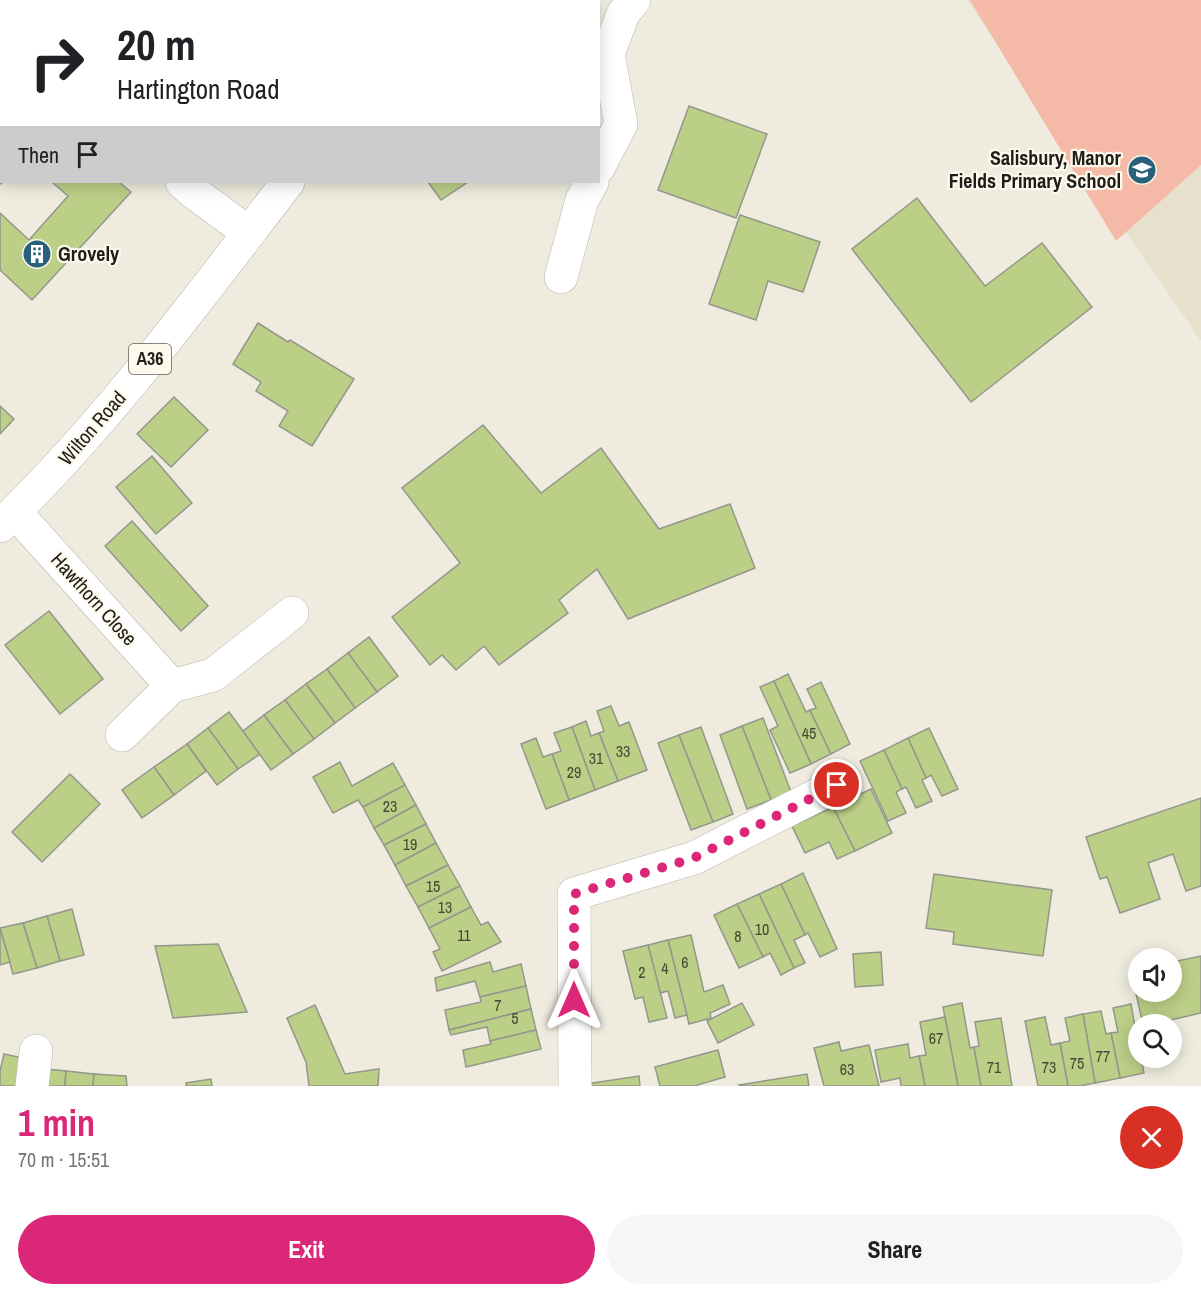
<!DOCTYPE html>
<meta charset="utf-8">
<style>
:root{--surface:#fff;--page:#f6f6f6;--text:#202124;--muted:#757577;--accent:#db2777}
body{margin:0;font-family:"Archivo Narrow",sans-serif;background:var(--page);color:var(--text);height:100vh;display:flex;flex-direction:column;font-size:22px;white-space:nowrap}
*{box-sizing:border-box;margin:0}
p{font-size:20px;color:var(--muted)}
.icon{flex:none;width:33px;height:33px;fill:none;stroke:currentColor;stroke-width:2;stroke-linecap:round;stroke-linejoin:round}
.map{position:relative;height:1086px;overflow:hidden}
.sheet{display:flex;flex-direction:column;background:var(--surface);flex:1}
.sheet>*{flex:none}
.hud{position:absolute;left:0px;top:0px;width:600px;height:183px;box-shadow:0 3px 15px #0003;background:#fff;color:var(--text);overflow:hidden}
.controls{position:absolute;left:1128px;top:948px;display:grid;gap:12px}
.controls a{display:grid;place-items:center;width:54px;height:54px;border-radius:50%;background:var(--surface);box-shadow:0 3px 15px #0003;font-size:30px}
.pin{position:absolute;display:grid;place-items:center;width:51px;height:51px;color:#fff;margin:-26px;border:3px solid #fff;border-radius:50%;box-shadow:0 2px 6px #0007}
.me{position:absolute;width:66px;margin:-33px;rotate:0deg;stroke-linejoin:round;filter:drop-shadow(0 0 4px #0008)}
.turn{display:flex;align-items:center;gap:21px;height:126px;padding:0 18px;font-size:27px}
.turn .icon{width:78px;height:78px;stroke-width:2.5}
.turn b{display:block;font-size:42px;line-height:51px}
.then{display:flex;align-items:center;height:57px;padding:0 18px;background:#0003;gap:12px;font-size:22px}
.round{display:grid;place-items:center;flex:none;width:63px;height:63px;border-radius:32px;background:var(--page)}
.summary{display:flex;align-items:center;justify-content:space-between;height:102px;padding:0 18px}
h1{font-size:36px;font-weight:700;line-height:45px;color:var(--accent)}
.action{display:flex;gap:12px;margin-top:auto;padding:12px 18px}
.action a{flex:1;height:69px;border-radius:36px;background:var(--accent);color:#fff;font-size:24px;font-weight:700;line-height:69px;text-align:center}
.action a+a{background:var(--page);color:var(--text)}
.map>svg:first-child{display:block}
.built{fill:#e6e0cc}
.green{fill:#f5b9a7}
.building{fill:#bccf87;stroke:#94978c;stroke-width:1.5}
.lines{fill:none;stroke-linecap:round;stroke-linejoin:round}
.street-casing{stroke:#b9b6aa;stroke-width:34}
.highway-casing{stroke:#b9b6aa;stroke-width:34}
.street{stroke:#fff;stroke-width:33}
.highway{stroke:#fff;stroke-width:33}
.route{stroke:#db2777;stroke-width:10;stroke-dasharray:0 18}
.labels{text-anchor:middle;stroke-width:4.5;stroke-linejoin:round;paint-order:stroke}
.number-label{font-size:16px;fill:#464a34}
.shield{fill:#fdf9ec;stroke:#615f58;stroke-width:1.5}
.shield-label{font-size:18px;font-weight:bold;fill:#1e1d19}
.poi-label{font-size:20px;font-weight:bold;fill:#1e1d19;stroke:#fdf9ec;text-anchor:end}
.street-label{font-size:20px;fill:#1e1d19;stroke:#fdf9ec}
</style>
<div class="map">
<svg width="1201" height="1086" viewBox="0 0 1201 1086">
<rect width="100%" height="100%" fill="#efecdf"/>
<polygon class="built" points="967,0 1201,0 1201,341"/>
<polygon class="green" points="970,0 1201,0 1201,165 1116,241"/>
<g class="building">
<polygon points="689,106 767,134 736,218 658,190"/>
<polygon points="2,110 3,182 0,184 0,112"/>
<polygon points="52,182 119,182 131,192 32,300 0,270 0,213 29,240 68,196"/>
<polygon points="428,182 468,182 441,200"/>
<polygon points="917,198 985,286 1042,243 1092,307 971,402 852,249"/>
<polygon points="740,215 820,242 803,292 768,281 756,320 709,304"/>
<polygon points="258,323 288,342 290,340 354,379 312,446 279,426 288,411 256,391 261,382 233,364"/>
<polygon points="174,397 208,430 171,467 137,434"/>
<polygon points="0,406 14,419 0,434"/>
<polygon points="483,425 541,493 601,448 659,529 730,504 755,568 628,619 597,569 559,600 568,613 499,665 484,646 456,670 442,655 430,665 392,617 460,563 402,488"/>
<polygon points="152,456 192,503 156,534 116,487"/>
<polygon points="132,521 208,606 181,631 105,546"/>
<polygon points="49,611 103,679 60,714 5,645"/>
<polygon points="369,637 398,676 377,692 348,653"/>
<polygon points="348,653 377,692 355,708 327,669"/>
<polygon points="327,669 355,708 335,723 306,684"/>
<polygon points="788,674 806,712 810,710 831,754 811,764 774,681"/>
<polygon points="774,681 811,764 790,773 770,730 778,726 760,687"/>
<polygon points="821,682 850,744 831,754 810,710 816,708 807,689"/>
<polygon points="306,684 335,723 314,739 285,700"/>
<polygon points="285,700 314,739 293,754 264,715"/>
<polygon points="611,706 619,726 629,722 647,770 618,781 599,733 604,731 597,711"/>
<polygon points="229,712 260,754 238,769 208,728"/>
<polygon points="264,715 293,754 271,770 243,731"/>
<polygon points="763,718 791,792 771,800 742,726"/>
<polygon points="586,721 591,736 599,733 618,781 595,790 572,727"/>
<polygon points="742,726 771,800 747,809 720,735"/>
<polygon points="572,727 595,790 569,800 552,754 561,751 554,733"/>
<polygon points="701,727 733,814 713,822 679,735"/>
<polygon points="208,728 238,769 217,785 187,744"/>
<polygon points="929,728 958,789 942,796 931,775 926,778 908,738"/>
<polygon points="679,735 713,822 691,830 658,743"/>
<polygon points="536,738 543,757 552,754 569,800 546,809 521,744"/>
<polygon points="908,738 926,778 922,780 932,801 916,808 906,787 902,789 884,750"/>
<polygon points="187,744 206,771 174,795 154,767"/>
<polygon points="884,750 902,789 896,792 906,813 888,821 860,761"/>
<polygon points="340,762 352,786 393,763 405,785 363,807 358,800 333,813 313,777"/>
<polygon points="154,767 174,795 142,818 122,790"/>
<polygon points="70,774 100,804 42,862 12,832"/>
<polygon points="405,785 416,805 374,828 363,807"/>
<polygon points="871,789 892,833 855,851 833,807"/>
<polygon points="1201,798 1201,886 1186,891 1173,854 1148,863 1160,899 1120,913 1107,877 1100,879 1086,837"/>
<polygon points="416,805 426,824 384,845 374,828"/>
<polygon points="833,807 855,851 837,859 829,842 805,853 792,826"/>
<polygon points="426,824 436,843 395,865 384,845"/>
<polygon points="436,843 448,865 406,886 395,865"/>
<polygon points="448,865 460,886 418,907 406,886"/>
<polygon points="803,873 837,949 820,957 808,933 805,935 781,884"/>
<polygon points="934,874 1052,890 1043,956 953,944 954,932 926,928"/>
<polygon points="781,884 805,935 794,940 805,963 794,968 759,894"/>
<polygon points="460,886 471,907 429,928 418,907"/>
<polygon points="759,894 794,968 781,975 770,953 763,957 737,904"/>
<polygon points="737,904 763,957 739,968 714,915"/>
<polygon points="471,907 481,925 488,922 501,942 442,971 433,952 440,949 429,928"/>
<polygon points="72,909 84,955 60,961 47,916"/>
<polygon points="47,916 60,961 37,968 23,923"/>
<polygon points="23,923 37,968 13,974 0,928"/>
<polygon points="0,928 10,962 0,965"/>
<polygon points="691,935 704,992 723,985 730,1004 710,1013 711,1018 689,1024 668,940"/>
<polygon points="668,940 687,1015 675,1018 668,991 660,993 648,945"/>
<polygon points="218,944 247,1012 173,1018 155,946"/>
<polygon points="648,945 667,1018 649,1022 643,997 635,999 623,951"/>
<polygon points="881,952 883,985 855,987 853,954"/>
<polygon points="1201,956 1201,1013 1153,1024 1143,1024 1131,972 1138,970 1138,992 1172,992 1172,962"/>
<polygon points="490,962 493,972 521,964 526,986 480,997 475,981 437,991 435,978"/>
<polygon points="526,986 531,1009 449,1030 445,1010 481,1002 480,997"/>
<polygon points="742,1003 754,1025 718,1043 707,1021"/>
<polygon points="962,1003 970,1048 974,1047 981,1086 958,1086 943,1007"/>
<polygon points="1131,1004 1138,1044 1138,1058 1141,1058 1144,1073 1120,1078 1111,1033 1118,1032 1113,1008"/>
<polygon points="315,1005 345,1074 379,1069 378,1086 309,1086 306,1062 287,1018"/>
<polygon points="531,1009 536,1030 490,1041 487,1027 451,1035 449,1030"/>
<polygon points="1101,1011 1106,1034 1111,1033 1120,1078 1095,1083 1083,1014"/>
<polygon points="1083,1014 1095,1083 1080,1086 1068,1086 1060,1043 1070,1041 1065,1018"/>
<polygon points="945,1017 958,1086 925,1086 919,1056 926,1055 920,1022"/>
<polygon points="1045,1017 1051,1045 1060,1043 1068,1086 1038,1086 1025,1021"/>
<polygon points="1001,1018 1012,1086 981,1086 974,1047 979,1046 975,1022"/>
<polygon points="536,1030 541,1049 466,1067 463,1050 491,1044 490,1041"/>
<polygon points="839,1042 841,1051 869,1045 879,1086 824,1086 814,1048"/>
<polygon points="908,1044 910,1058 919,1056 925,1086 901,1086 900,1078 881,1082 875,1050"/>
<polygon points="718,1050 725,1077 694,1086 660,1086 655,1067"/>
<polygon points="4,1054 28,1059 22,1086 0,1086 0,1071"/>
<polygon points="46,1069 66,1071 65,1086 45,1086"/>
<polygon points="66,1071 94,1074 93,1086 65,1086"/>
<polygon points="94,1074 126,1076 127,1086 93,1086"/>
<polygon points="807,1074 809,1086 740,1086 739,1085"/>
<polygon points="639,1076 640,1086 586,1086 586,1084"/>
<polygon points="211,1079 212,1086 186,1086 186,1083"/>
</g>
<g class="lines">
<g class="street-casing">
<g id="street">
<polyline points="0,6 2,7"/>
<polyline points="598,168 621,124 608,54 623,14 634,0"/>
<polyline points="182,182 192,191 249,233"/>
<polyline points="561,277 582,200 592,182"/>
<polyline points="15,512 172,686 213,675 292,613"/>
<polyline points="122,735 172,686"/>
<polyline points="32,1086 36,1051"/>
<polyline points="575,1086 574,894 694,858 837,785"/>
</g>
</g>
<g class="highway-casing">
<g id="highway">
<polyline points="422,2 423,0"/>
<path d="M0 526C108 422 197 300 288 182"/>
</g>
</g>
<use href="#street" class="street"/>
<use href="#highway" class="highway"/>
</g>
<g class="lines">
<polyline class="route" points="574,1000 574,894 694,858 837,785"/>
</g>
<defs>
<g id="school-disc" transform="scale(1.5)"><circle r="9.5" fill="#29607a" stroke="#fdf9ec"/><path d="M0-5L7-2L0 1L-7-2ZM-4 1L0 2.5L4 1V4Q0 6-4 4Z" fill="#fff"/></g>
<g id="building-disc" transform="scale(1.5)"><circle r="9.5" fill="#29607a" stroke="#fdf9ec"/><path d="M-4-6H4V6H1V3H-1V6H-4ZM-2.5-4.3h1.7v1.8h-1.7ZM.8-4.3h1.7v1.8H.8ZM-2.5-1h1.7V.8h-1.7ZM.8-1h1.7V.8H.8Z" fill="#fff"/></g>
</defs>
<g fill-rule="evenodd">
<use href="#school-disc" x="1142" y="170"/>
<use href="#building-disc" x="37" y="254"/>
</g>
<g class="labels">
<g class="number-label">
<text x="809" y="739">45</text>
<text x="623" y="757">33</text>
<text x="596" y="764">31</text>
<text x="574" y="778">29</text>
<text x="390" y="812">23</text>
<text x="410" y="850">19</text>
<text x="433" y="892">15</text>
<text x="445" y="913">13</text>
<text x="762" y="935">10</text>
<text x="464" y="941">11</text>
<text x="738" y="942">8</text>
<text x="685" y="968">6</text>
<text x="665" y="974">4</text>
<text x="642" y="978">2</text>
<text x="498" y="1011">7</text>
<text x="515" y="1024">5</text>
<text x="936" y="1044">67</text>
<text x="1103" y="1062">77</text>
<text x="1077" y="1069">75</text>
<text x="994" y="1073">71</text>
<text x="1049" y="1073">73</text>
<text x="847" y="1075">63</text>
</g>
<rect class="shield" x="129" y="344" width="42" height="30" rx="4.5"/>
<g class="shield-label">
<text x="150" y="365">A36</text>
</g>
<g class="poi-label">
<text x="1121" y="165">Salisbury, Manor<tspan x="1121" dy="23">Fields Primary School</tspan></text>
<text x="58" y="261" text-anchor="start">Grovely</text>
</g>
<g class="street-label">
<text transform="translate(92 428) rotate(-49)" y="7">Wilton Road</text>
<text transform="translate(94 599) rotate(48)" y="7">Hawthorn Close</text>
</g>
</g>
</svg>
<div class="controls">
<a><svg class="icon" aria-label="sound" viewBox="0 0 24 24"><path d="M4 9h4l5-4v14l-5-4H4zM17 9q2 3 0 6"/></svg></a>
<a><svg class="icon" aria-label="search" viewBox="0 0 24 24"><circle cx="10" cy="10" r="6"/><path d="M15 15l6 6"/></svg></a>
</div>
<div class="pin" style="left:837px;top:785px;background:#d93025"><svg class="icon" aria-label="arrive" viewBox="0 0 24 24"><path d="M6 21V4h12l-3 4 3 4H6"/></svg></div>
<svg class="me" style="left:574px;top:1000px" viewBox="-20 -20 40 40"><path d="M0-17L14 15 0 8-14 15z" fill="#db2777" stroke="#fff" stroke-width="4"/></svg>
<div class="hud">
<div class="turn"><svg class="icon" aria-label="right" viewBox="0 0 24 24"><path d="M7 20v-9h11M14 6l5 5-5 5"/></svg><div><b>20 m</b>Hartington Road</div></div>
<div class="then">Then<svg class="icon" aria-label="arrive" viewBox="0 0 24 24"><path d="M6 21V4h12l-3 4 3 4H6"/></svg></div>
</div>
</div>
<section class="sheet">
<div class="summary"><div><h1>1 min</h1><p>70 m · 15:51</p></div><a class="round" style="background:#d93025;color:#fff"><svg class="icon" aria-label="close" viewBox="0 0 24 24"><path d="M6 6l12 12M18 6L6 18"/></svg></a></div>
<div class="action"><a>Exit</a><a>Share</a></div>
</section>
